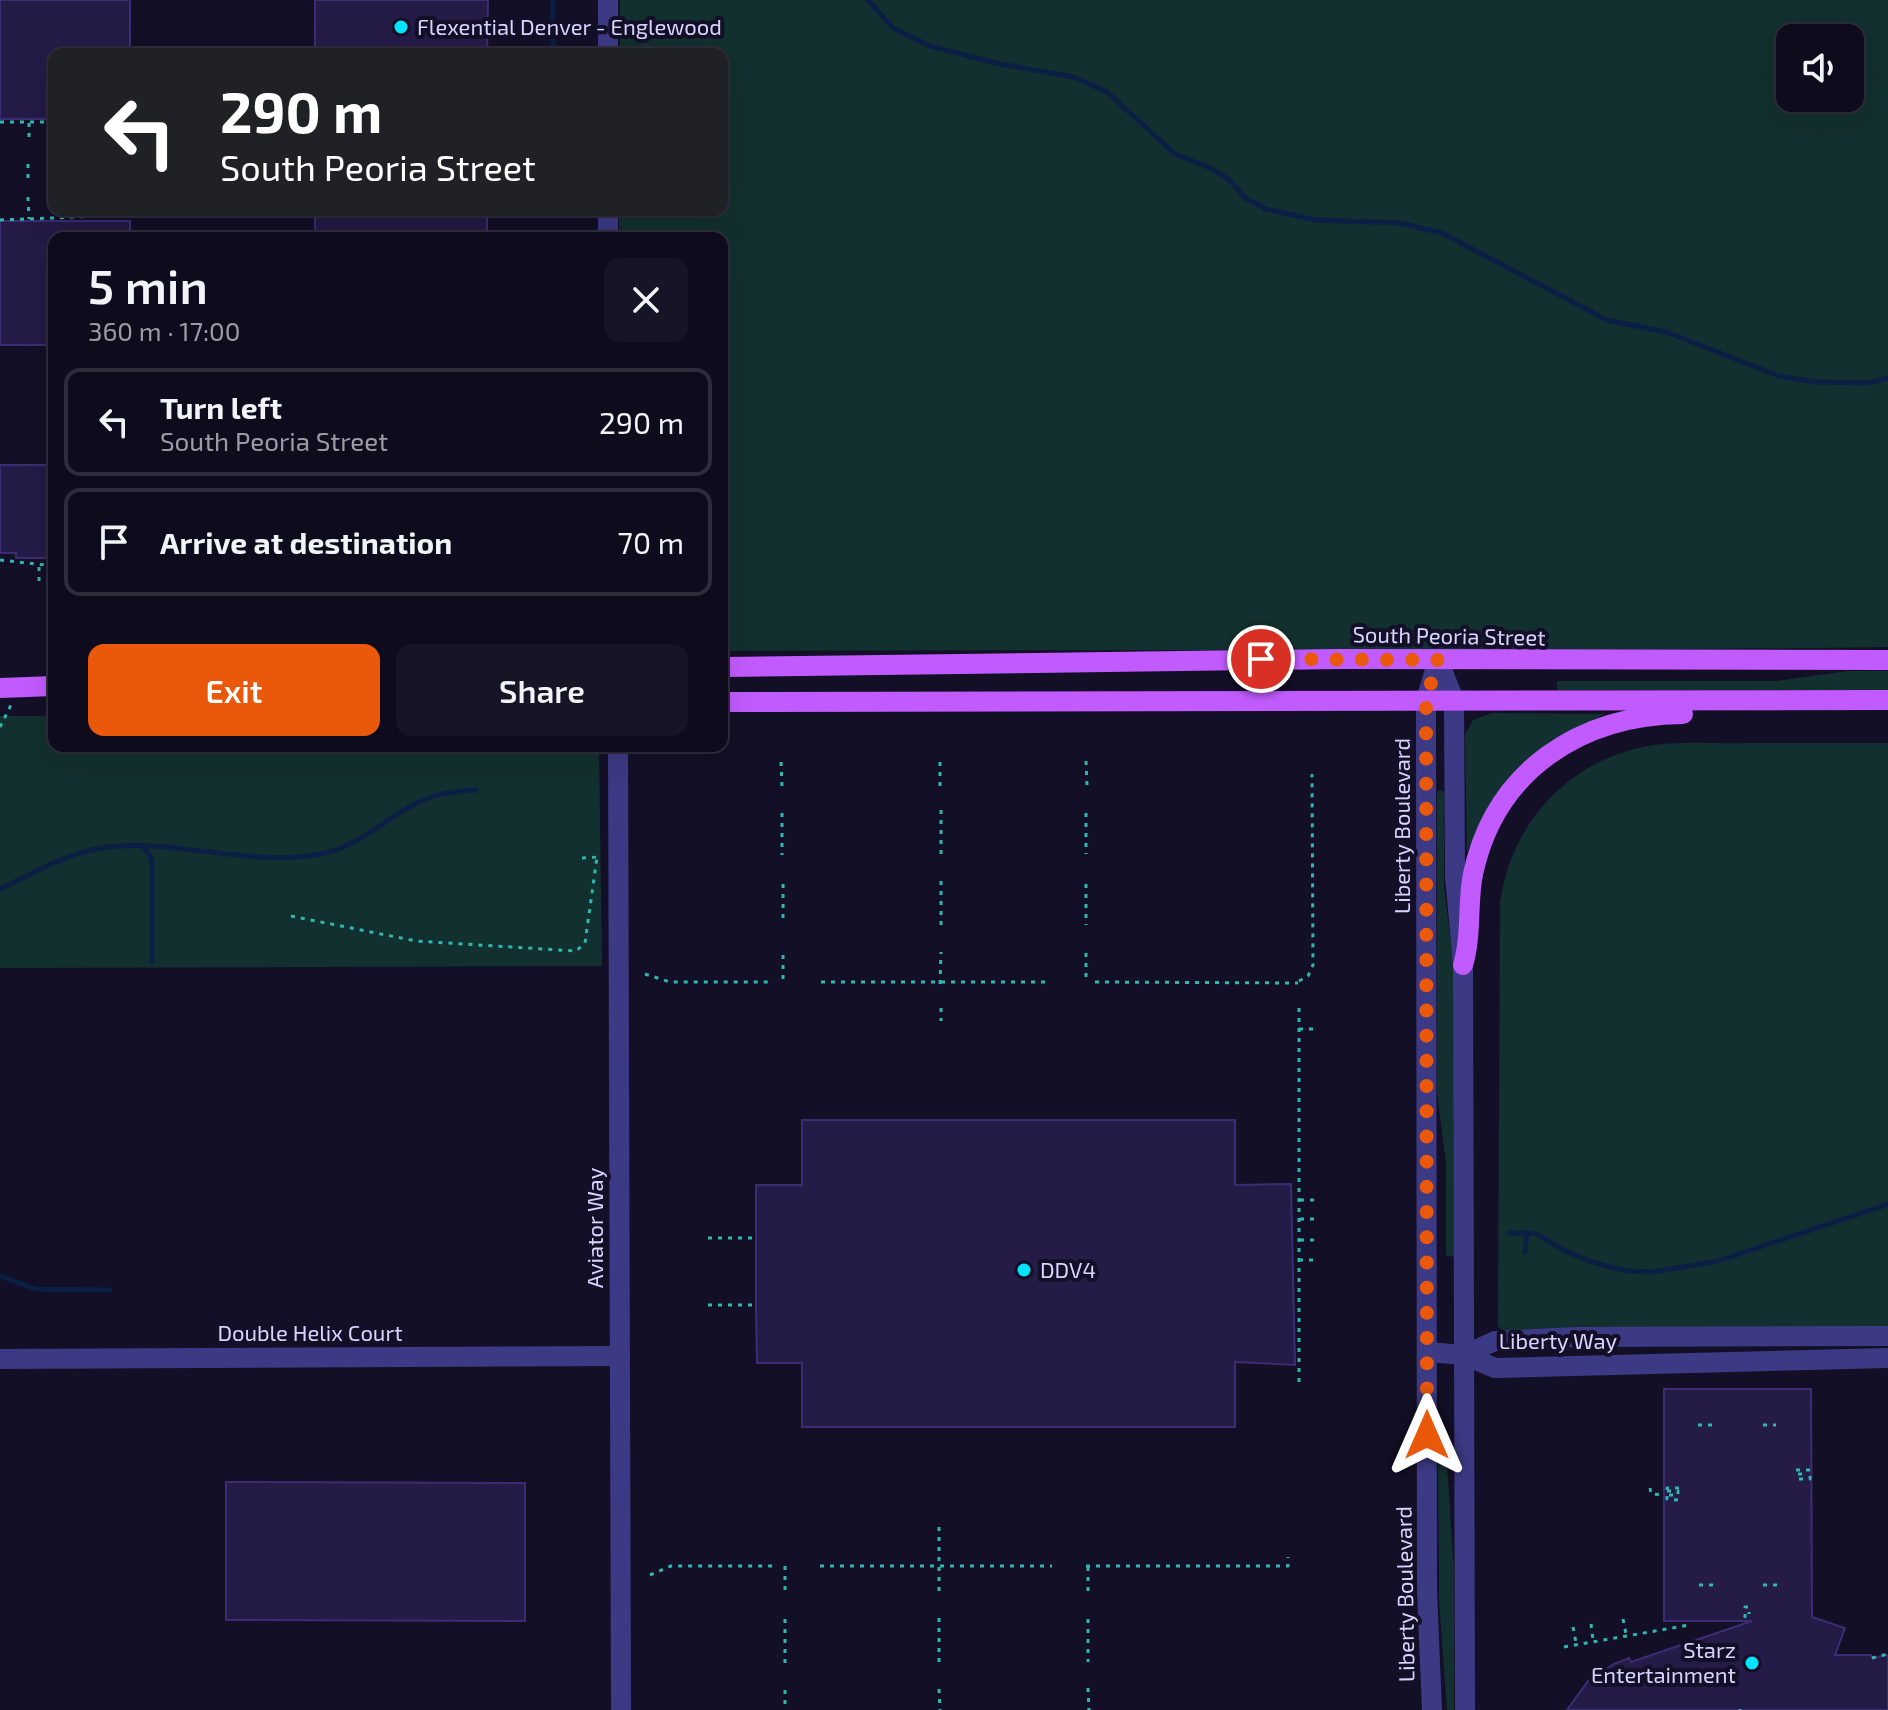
<!DOCTYPE html>
<meta charset="utf-8">
<style>
:root{--surface:#0e0b1c;--page:#171425;--text:#f1f3f6;--muted:#9b9ba3;--line:#2e2b3b;--accent:#ea580c}
body{margin:0;font-family:"Exo 2",sans-serif;background:var(--page);color:var(--text);height:100vh;display:flex;flex-direction:column;font-size:30px;white-space:nowrap}
*{box-sizing:border-box;margin:0}
p{font-size:26px;color:var(--muted)}
.icon{flex:none;width:44px;height:44px;fill:none;stroke:currentColor;stroke-width:2;stroke-linecap:round;stroke-linejoin:round}
.map{position:relative;flex:1;overflow:hidden}
.drawer{position:absolute;left:48px;top:232px;width:680px;height:520px;display:flex;flex-direction:column;background:var(--surface);border-radius:16px;box-shadow:0 8px 32px #0002,0 0 0 2px var(--line)}
.drawer>*{flex:none}
.guide{position:absolute;left:48px;top:48px;width:680px;height:168px;border-radius:16px;box-shadow:0 8px 32px #0002,0 0 0 2px var(--line);background:#202124;color:#fff;overflow:hidden}
.tools{position:absolute;left:1776px;top:24px;display:grid;gap:16px}
.tools a{display:grid;place-items:center;width:88px;height:88px;border-radius:16px;background:var(--surface);box-shadow:0 8px 32px #0002,0 0 0 2px var(--line);font-size:40px}
.pin{position:absolute;display:grid;place-items:center;width:68px;height:68px;color:#fff;margin:-34px;border:4px solid #fff;border-radius:50%;box-shadow:0 2px 8px #0007}
.me{position:absolute;width:88px;margin:-44px;rotate:0deg;stroke-linejoin:round;filter:drop-shadow(0 0 6px #0008)}
.turn{display:flex;align-items:center;gap:28px;height:168px;padding:0 40px;font-size:36px}
.turn .icon{width:104px;height:104px;stroke-width:2.5}
.turn b{display:block;font-size:56px;line-height:68px}
.round{display:grid;place-items:center;flex:none;width:84px;height:84px;border-radius:16px;background:var(--page)}
.overview{display:flex;align-items:center;justify-content:space-between;height:136px;padding:0 40px}
h1{font-size:48px;font-weight:600;line-height:60px}
.cta{display:flex;gap:16px;margin-top:auto;padding:16px 40px}
.cta a{flex:1;height:92px;border-radius:16px;background:var(--accent);color:#fff;font-size:32px;font-weight:600;line-height:92px;text-align:center}
.cta a+a{background:var(--page);color:var(--text)}
ul{padding:0;list-style:none}
li{display:flex;align-items:center;gap:24px;height:108px;margin:0 16px 12px;padding:0 24px;border:4px solid var(--line);border-radius:16px}
li div{flex:1}
li b{display:block;font-size:30px}
li em{font-style:normal}
.map>svg:first-child{display:block}
.green{fill:#12302f;fill-rule:evenodd}
.lines{fill:none;stroke-linecap:round;stroke-linejoin:round}
.stream{stroke:#0a1f44;stroke-width:5}
.building{fill:#241b47;stroke:#3b2d73;stroke-width:2}
.path{stroke:#2fb8b0;stroke-width:3;stroke-dasharray:4 6;stroke-linecap:butt}
.minor{stroke:#3d3a85;stroke-width:20}
.major{stroke:#c25bff;stroke-width:20}
.route{stroke:#ea580c;stroke-width:14;stroke-dasharray:0 25.2}
.poi-dot{fill:#00e5ff;stroke:#130f26;stroke-width:3}
.labels{text-anchor:middle;stroke-width:8;stroke-linejoin:round;paint-order:stroke}
.poi-label{font-size:22px;fill:#d9d4ff;stroke:#130f26;text-anchor:start}
.street-label{font-size:22px;fill:#d9d4ff;stroke:#130f26}
</style>
<div class="map">
<svg width="1888" height="1710" viewBox="0 0 1888 1710">
<rect width="100%" height="100%" fill="#130f26"/>
<g class="green">
<path d="M620 0H1888V647C1499 652 1111 649 722 651V238H619V210H722V54H620ZM1790 38H1850V98H1790Z"/>
<polygon points="1848,671 1888,671 1888,690 1557,690 1557,681 1776,681"/>
<polygon points="1492,713 1605,714 1583,725 1478,831 1467,852 1465,735 1473,720"/>
<polygon points="54,716 54,746 599,746 602,966 0,968 0,716"/>
<path d="M1888 743V1327L1504 1332 1498 1326 1500 902C1511 825 1566 763 1643 747 1677 740 1713 744 1747 743 1794 743 1841 743 1888 743Z"/>
<polygon points="1441,790 1444,792 1444,885 1453,962 1454,1255 1451,1257 1446,1255 1446,1164 1437,1093 1437,791"/>
<polygon points="1438,1451 1446,1451 1454,1569 1454,1710 1447,1710 1439,1601"/>
</g>
<g class="lines">
<g class="stream">
<polyline points="553,0 553,54"/>
<polyline points="868,0 893,28 930,46 1000,64 1074,77 1107,92 1175,154 1208,167 1230,180 1245,198 1266,209 1315,220 1400,223 1442,233 1607,320 1666,332 1779,376 1816,382 1867,383 1888,378"/>
<polyline points="142,847 150,855 152,864 152,961"/>
<path d="M0 889C32 874 67 853 102 848 174 837 249 868 321 854 360 846 383 820 417 803 435 793 456 792 476 790"/>
<polyline points="1510,1233 1537,1234 1565,1251 1592,1262 1626,1271 1653,1272 1718,1261 1888,1204"/>
<polyline points="1525,1252 1527,1232"/>
<polyline points="0,1276 36,1289 110,1290"/>
</g>
</g>
<g class="building">
<polygon points="0,0 130,0 130,54 54,54 54,119 0,119"/>
<polygon points="315,0 488,0 487,54 315,54"/>
<rect x="315" y="210" width="172" height="28"/>
<polygon points="0,221 130,221 130,238 54,238 54,345 0,345"/>
<polygon points="0,465 54,465 54,558 16,558 16,553 0,553"/>
<polygon points="802,1120 1235,1120 1235,1185 1291,1184 1295,1365 1235,1362 1235,1427 802,1427 802,1363 757,1363 756,1308 756,1185 802,1185"/>
<polygon points="1664,1389 1811,1389 1812,1617 1845,1628 1835,1655 1871,1655 1872,1658 1888,1655 1888,1710 1567,1710 1588,1681 1614,1664 1629,1658 1631,1662 1752,1621 1664,1621"/>
<polygon points="226,1482 525,1483 525,1621 226,1620"/>
</g>
<g class="lines">
<g class="path">
<polyline points="0,122 54,122"/>
<polyline points="29,123 29,143"/>
<polyline points="28,178 28,164"/>
<polyline points="28,197 29,219"/>
<polyline points="0,220 153,214"/>
<polyline points="0,560 54,566"/>
<polyline points="39,567 39,587"/>
<polyline points="0,727 11,705"/>
<polyline points="1086,761 1087,786"/>
<polyline points="781,762 782,786"/>
<polyline points="940,762 940,786"/>
<polyline points="941,810 941,857"/>
<polyline points="782,813 782,855"/>
<polyline points="1086,813 1086,854"/>
<polyline points="582,858 598,857"/>
<polyline points="941,881 941,928"/>
<polyline points="783,884 783,924"/>
<polyline points="1086,884 1086,925"/>
<polyline points="291,916 416,941 576,951 585,943 597,857"/>
<polyline points="1086,953 1086,982"/>
<polyline points="783,955 783,982"/>
<polyline points="645,974 670,982 773,982"/>
<polyline points="1299,981 1308,976 1313,965 1312,774"/>
<polyline points="821,982 1049,982"/>
<polyline points="1095,982 1298,983"/>
<polyline points="940,984 941,952"/>
<polyline points="941,1008 941,1021"/>
<polyline points="1299,1008 1299,1386"/>
<polyline points="1299,1029 1315,1029"/>
<polyline points="1300,1200 1316,1200"/>
<polyline points="1300,1219 1316,1219"/>
<polyline points="708,1238 756,1238"/>
<polyline points="1300,1240 1316,1240"/>
<polyline points="1299,1260 1317,1260"/>
<polyline points="708,1305 756,1305"/>
<polyline points="1698,1425 1712,1425"/>
<polyline points="1763,1425 1776,1425"/>
<polyline points="1796,1470 1810,1470 1810,1479 1798,1479 1798,1474 1807,1474"/>
<polyline points="1650,1488 1651,1494 1664,1495"/>
<polyline points="1667,1491 1678,1491 1678,1495 1669,1495"/>
<polyline points="1678,1500 1667,1499 1667,1488 1679,1488"/>
<polyline points="939,1527 939,1594"/>
<polyline points="785,1566 785,1592"/>
<polyline points="820,1566 1052,1566"/>
<polyline points="1086,1566 1288,1566 1288,1557"/>
<polyline points="1088,1567 1088,1591"/>
<polyline points="650,1575 671,1566 777,1566"/>
<polyline points="1699,1585 1713,1585"/>
<polyline points="1763,1585 1777,1585"/>
<polyline points="939,1618 939,1664"/>
<polyline points="1745,1618 1745,1607 1749,1607 1749,1614"/>
<polyline points="785,1619 785,1663"/>
<polyline points="1088,1619 1088,1662"/>
<polyline points="1623,1619 1626,1634"/>
<polyline points="1591,1624 1593,1640"/>
<polyline points="1573,1627 1576,1643"/>
<polyline points="1564,1647 1689,1625"/>
<polyline points="1872,1658 1888,1654"/>
<polyline points="1088,1688 1089,1710"/>
<polyline points="939,1689 940,1710"/>
<polyline points="785,1690 785,1710"/>
<polyline points="1740,1710 1740,1709"/>
</g>
<g class="minor">
<polyline points="608,54 608,0"/>
<polyline points="608,238 608,210"/>
<polyline points="1438,660 1454,700 1455,876 1463,965 1465,1710"/>
<polyline points="618,746 621,1710"/>
<polyline points="1427,1352 1464,1355 1495,1368 1888,1358"/>
<polyline points="1464,1355 1495,1341 1577,1337 1888,1336"/>
<polyline points="0,1359 620,1356"/>
<polyline points="1432,1710 1427,1591 1426,729 1426,700 1438,660"/>
</g>
<g class="major">
<polyline points="722,667 1339,659 1888,660"/>
<polyline points="0,688 54,686"/>
<polyline points="722,702 1888,700"/>
<path d="M1463 965C1472 935 1467 904 1473 874 1495 770 1581 715 1683 714"/>
</g>
</g>
<g class="lines">
<polyline class="route" points="1261,659 1438,660 1426,700 1427,1435"/>
</g>
<g class="poi-dot">
<circle cx="401" cy="27" r="8"/>
<circle cx="1024" cy="1270" r="8"/>
<circle cx="1752" cy="1663" r="8"/>
</g>
<g class="labels">
<g class="poi-label">
<text x="417" y="35">Flexential Denver - Englewood</text>
<text x="1040" y="1278">DDV4</text>
<text x="1736" y="1658" text-anchor="end">Starz<tspan x="1736" dy="25">Entertainment</tspan></text>
</g>
<g class="street-label">
<text transform="translate(1449 636) rotate(1)" y="8">South Peoria Street</text>
<text transform="translate(1402 826) rotate(-90)" y="8">Liberty Boulevard</text>
<text transform="translate(595 1228) rotate(-90)" y="8">Aviator Way</text>
<text x="310" y="1341">Double Helix Court</text>
<text x="1558" y="1349">Liberty Way</text>
<text transform="translate(1405 1594) rotate(-91)" y="8">Liberty Boulevard</text>
</g>
</g>
</svg>
<div class="tools">
<a><svg class="icon" aria-label="sound" viewBox="0 0 24 24"><path d="M4 9h4l5-4v14l-5-4H4zM17 9q2 3 0 6"/></svg></a>
</div>
<div class="pin" style="left:1261px;top:659px;background:#d93025"><svg class="icon" aria-label="arrive" viewBox="0 0 24 24"><path d="M6 21V4h12l-3 4 3 4H6"/></svg></div>
<svg class="me" style="left:1427px;top:1435px" viewBox="-20 -20 40 40"><path d="M0-17L14 15 0 8-14 15z" fill="#ea580c" stroke="#fff" stroke-width="4"/></svg>
<div class="guide">
<div class="turn"><svg class="icon" aria-label="left" viewBox="0 0 24 24"><path d="M17 20v-9H6M10 6l-5 5 5 5"/></svg><div><b>290 m</b>South Peoria Street</div></div>
</div>
<section class="drawer">
<div class="overview"><div><h1>5 min</h1><p>360 m · 17:00</p></div><a class="round"><svg class="icon" aria-label="close" viewBox="0 0 24 24"><path d="M6 6l12 12M18 6L6 18"/></svg></a></div>
<ul>
<li><svg class="icon" aria-label="left" viewBox="0 0 24 24"><path d="M17 20v-9H6M10 6l-5 5 5 5"/></svg><div><b>Turn left</b><p>South Peoria Street</p></div><em>290 m</em></li>
<li><svg class="icon" aria-label="arrive" viewBox="0 0 24 24"><path d="M6 21V4h12l-3 4 3 4H6"/></svg><div><b>Arrive at destination</b></div><em>70 m</em></li>
</ul>
<div class="cta"><a>Exit</a><a>Share</a></div>
</section>
</div>
